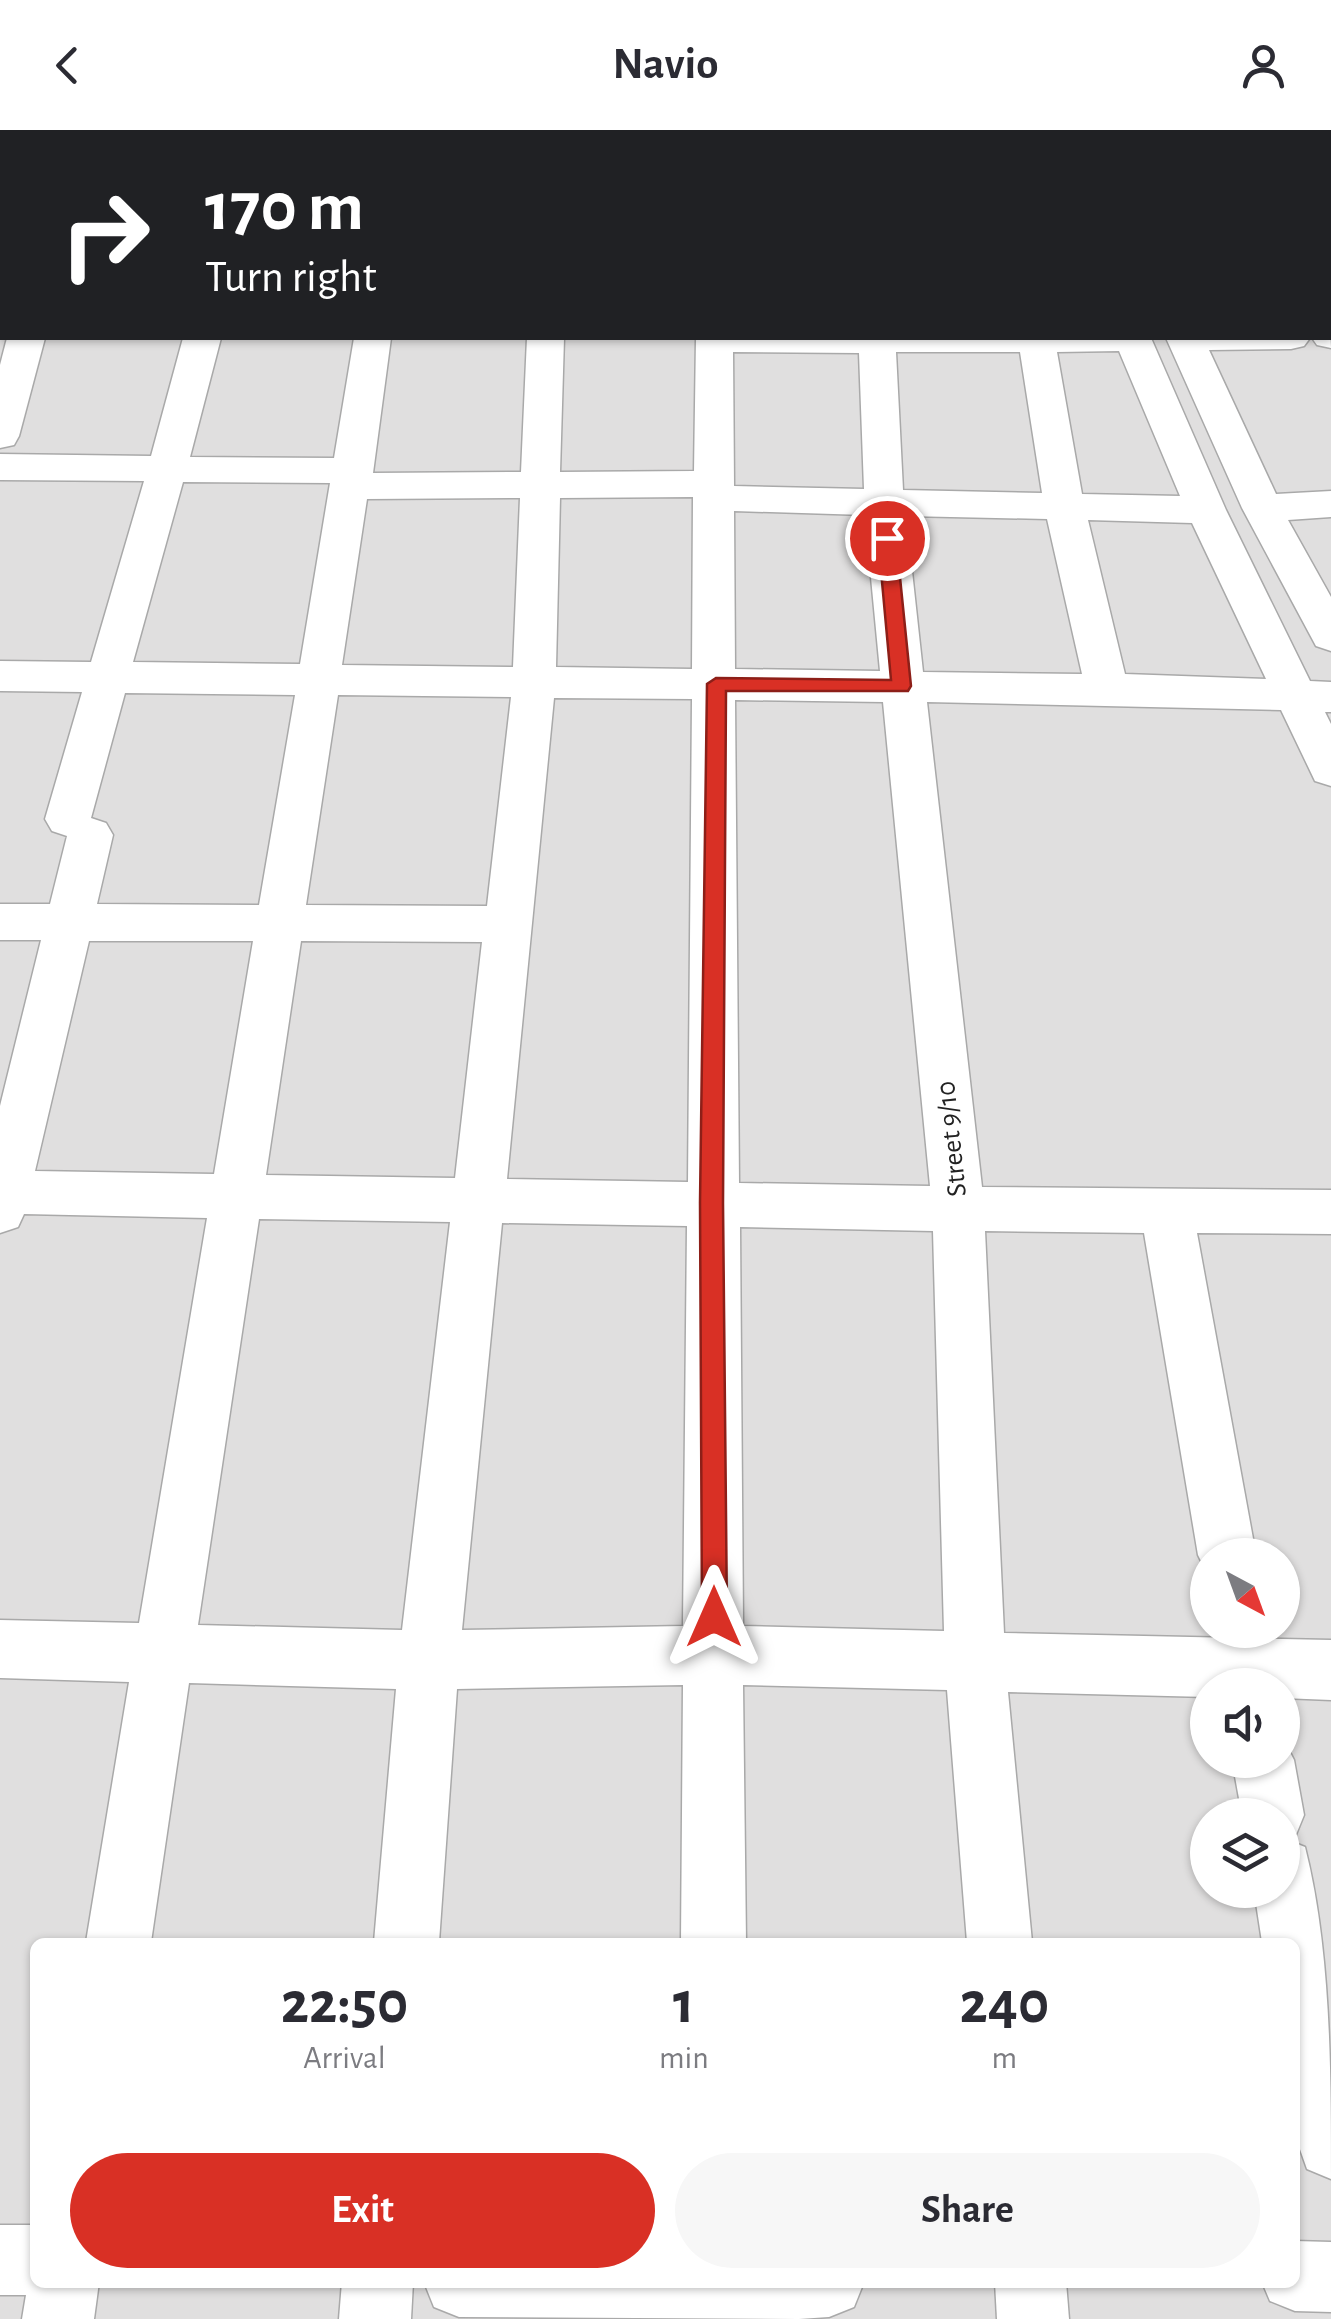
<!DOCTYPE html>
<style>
:root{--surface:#fff;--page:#f7f7f7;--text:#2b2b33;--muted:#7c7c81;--accent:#d93025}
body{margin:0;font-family:"Alegreya Sans",sans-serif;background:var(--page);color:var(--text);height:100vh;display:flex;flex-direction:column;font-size:38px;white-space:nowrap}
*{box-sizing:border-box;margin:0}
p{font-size:32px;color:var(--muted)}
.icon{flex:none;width:55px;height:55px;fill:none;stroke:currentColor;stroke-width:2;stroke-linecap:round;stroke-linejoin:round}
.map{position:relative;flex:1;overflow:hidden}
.details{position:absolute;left:30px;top:1808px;width:1270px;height:350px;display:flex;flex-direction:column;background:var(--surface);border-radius:15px;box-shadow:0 2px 8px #0004}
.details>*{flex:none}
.top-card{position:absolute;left:0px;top:0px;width:1332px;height:210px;box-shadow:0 2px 8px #0004;background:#202124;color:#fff;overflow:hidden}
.needle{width:65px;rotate:139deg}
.buttons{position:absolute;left:1190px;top:1408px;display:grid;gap:20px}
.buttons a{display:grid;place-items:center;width:110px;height:110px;border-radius:50%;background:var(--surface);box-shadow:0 2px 8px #0004;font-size:50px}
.pin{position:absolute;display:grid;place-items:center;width:85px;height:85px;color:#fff;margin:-42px;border:5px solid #fff;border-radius:50%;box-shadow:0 2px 10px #0007}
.me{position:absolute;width:110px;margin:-55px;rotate:0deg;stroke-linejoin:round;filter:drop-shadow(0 0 8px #0008)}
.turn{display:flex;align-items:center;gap:35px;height:210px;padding:0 40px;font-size:45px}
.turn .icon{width:130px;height:130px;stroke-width:2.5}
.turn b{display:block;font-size:70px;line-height:85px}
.eta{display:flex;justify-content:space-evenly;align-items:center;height:170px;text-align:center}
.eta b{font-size:60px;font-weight:700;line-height:70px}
.button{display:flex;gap:20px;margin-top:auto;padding:20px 40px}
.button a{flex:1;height:115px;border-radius:60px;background:var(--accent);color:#fff;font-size:40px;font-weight:700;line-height:115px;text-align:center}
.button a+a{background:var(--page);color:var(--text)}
header{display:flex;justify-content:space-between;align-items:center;height:130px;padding:0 40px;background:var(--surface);font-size:45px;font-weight:700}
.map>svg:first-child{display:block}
.residential{fill:#e0dfdf;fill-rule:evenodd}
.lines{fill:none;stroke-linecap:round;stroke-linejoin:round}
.street-casing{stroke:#a9a9a9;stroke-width:3}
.street{fill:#fff;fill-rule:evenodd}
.route{fill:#d93025;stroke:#8d1f18;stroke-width:2.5}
.labels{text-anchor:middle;stroke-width:8;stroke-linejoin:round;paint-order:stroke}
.street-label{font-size:28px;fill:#222;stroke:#fff}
</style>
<header><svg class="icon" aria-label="back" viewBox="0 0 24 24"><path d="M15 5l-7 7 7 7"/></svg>Navio<svg class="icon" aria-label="person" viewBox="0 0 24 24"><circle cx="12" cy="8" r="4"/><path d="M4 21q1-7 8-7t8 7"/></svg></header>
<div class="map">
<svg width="1331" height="2189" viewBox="0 0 1331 2189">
<rect width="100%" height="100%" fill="#f2efe9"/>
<path class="residential" d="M0 0H1331V2189H0ZM2 2H1330V208H2ZM1208 1425H1282V1500H1208ZM1208 1555H1282V1630H1208ZM1208 1685H1282V1760H1208ZM35 1812H1295V2152H35Z"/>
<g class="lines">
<g class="street-casing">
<g id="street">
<polygon points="392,0 426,0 426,2 393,2"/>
<polygon points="544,0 578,0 578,2 545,2"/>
<polygon points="704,0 738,0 738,2 705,2"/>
<polygon points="847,0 881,0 881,2 848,2"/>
<polygon points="1013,0 1047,0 1048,2 1015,2"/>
<polygon points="1059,0 1093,0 1095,2 1061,2"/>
<polygon points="1145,0 1179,0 1180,2 1147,2"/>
<polygon points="1293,0 1327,0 1328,2 1295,2"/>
<rect x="1330" y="56" width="1" height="23"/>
<polygon points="1330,196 1331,218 1317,215 1312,208 1330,208"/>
<polygon points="7,208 45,208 19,306 14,315 0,318 0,235"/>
<path d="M183 208H221L190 327 334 328 354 208H391L373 343 521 342 527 208H564L560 342 694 341 696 208H1151L1226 380 1310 551 1331 552V582H1325L1331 594V656L1315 651 1281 580 927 572 982 1057 1331 1060V1104L1197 1103 1256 1425H1208V1445L1198 1425 1144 1103 985 1101 1004 1503 1331 1510V1570L1282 1568V1555H1208V1567L1008 1562 1032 1812H967L947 1560 743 1555 746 1812H681L683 1555 457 1559 439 1812H374L396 1559 189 1553 151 1812H86L129 1552 0 1548V1490L139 1493 207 1088 24 1084 18 1097 0 1103V976L41 810H0V774H50L67 706 52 701 45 689 82 562 0 561V531L91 532 144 351 0 350V324L151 326ZM1119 221 1180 366 1082 364 1057 222ZM733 222 859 223 864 359 734 356ZM896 222H1020L1042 363 903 360ZM183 352 330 353 300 534 133 532ZM693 367 692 539 556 537 560 368ZM520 368 513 537 342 535 367 369ZM734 381 865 385 880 541 735 539ZM906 386 1047 389 1082 544 923 542ZM1088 390 1192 393 1266 549 1125 544ZM125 563 295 565 259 775 97 774 113 705 106 693 91 688ZM338 565 511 567 487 776 306 775ZM554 568 692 569 688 1052 507 1049ZM735 570 883 572 930 1056 739 1053ZM89 811H253L214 1044 35 1041ZM301 811 482 812 455 1048 266 1045ZM259 1089 450 1092 402 1500 198 1495ZM502 1093 687 1096 683 1496 462 1500ZM740 1097 933 1101 944 1501 743 1496Z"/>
<polygon points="1166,208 1310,208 1304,216 1291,219 1209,220 1276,364 1331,361 1331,387 1288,390 1331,467 1331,521 1316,516 1242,378"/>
<path d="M1282 1607 1294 1630 1304 1685 1295 1707 1287 1710 1305 1717C1331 1819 1331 1942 1331 2049L1307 2039 1295 2005V1812H1262L1254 1760H1282V1685H1242L1232 1630H1282Z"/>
<polygon points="0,2095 35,2095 35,2152 99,2152 94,2189 22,2189 26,2165 0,2165"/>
<polygon points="1295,2111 1331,2112 1331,2182 1295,2181 1270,2171 1262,2152 1295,2152"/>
<polygon points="342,2152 413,2152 411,2189 339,2189"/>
<polygon points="424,2152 864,2152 854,2177 829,2187 799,2189 459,2187 434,2177"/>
<polygon points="995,2152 1066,2152 1069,2189 997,2189"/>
</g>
</g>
<use href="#street" class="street"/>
</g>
<polygon class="route" points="887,402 896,408 911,556 908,561 726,561 723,1073 727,1487 724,1496 714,1500 705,1496 702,1487 700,1073 707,554 716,548 891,550 878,408"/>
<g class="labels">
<g class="street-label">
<text transform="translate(950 1009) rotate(-96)" y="10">Street 9/10</text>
</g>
</g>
</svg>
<div class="buttons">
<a><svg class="needle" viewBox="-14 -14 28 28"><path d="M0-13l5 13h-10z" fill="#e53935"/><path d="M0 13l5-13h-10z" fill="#7c7c81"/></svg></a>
<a><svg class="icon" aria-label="sound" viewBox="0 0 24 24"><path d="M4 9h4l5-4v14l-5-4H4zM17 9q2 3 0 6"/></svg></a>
<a><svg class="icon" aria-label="layers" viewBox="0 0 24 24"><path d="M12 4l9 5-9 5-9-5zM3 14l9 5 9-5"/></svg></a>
</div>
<div class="pin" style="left:887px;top:408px;background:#d93025"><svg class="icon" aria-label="arrive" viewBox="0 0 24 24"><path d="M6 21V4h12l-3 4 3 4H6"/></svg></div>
<svg class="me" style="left:714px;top:1487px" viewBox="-20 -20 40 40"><path d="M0-17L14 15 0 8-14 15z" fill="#d93025" stroke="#fff" stroke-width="4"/></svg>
<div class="top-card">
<div class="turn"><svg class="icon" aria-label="right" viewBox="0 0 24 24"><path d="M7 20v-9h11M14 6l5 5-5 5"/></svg><div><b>170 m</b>Turn right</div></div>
</div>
<section class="details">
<div class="eta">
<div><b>22:50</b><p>Arrival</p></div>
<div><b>1</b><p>min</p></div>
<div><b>240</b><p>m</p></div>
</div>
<div class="button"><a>Exit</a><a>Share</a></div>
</section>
</div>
